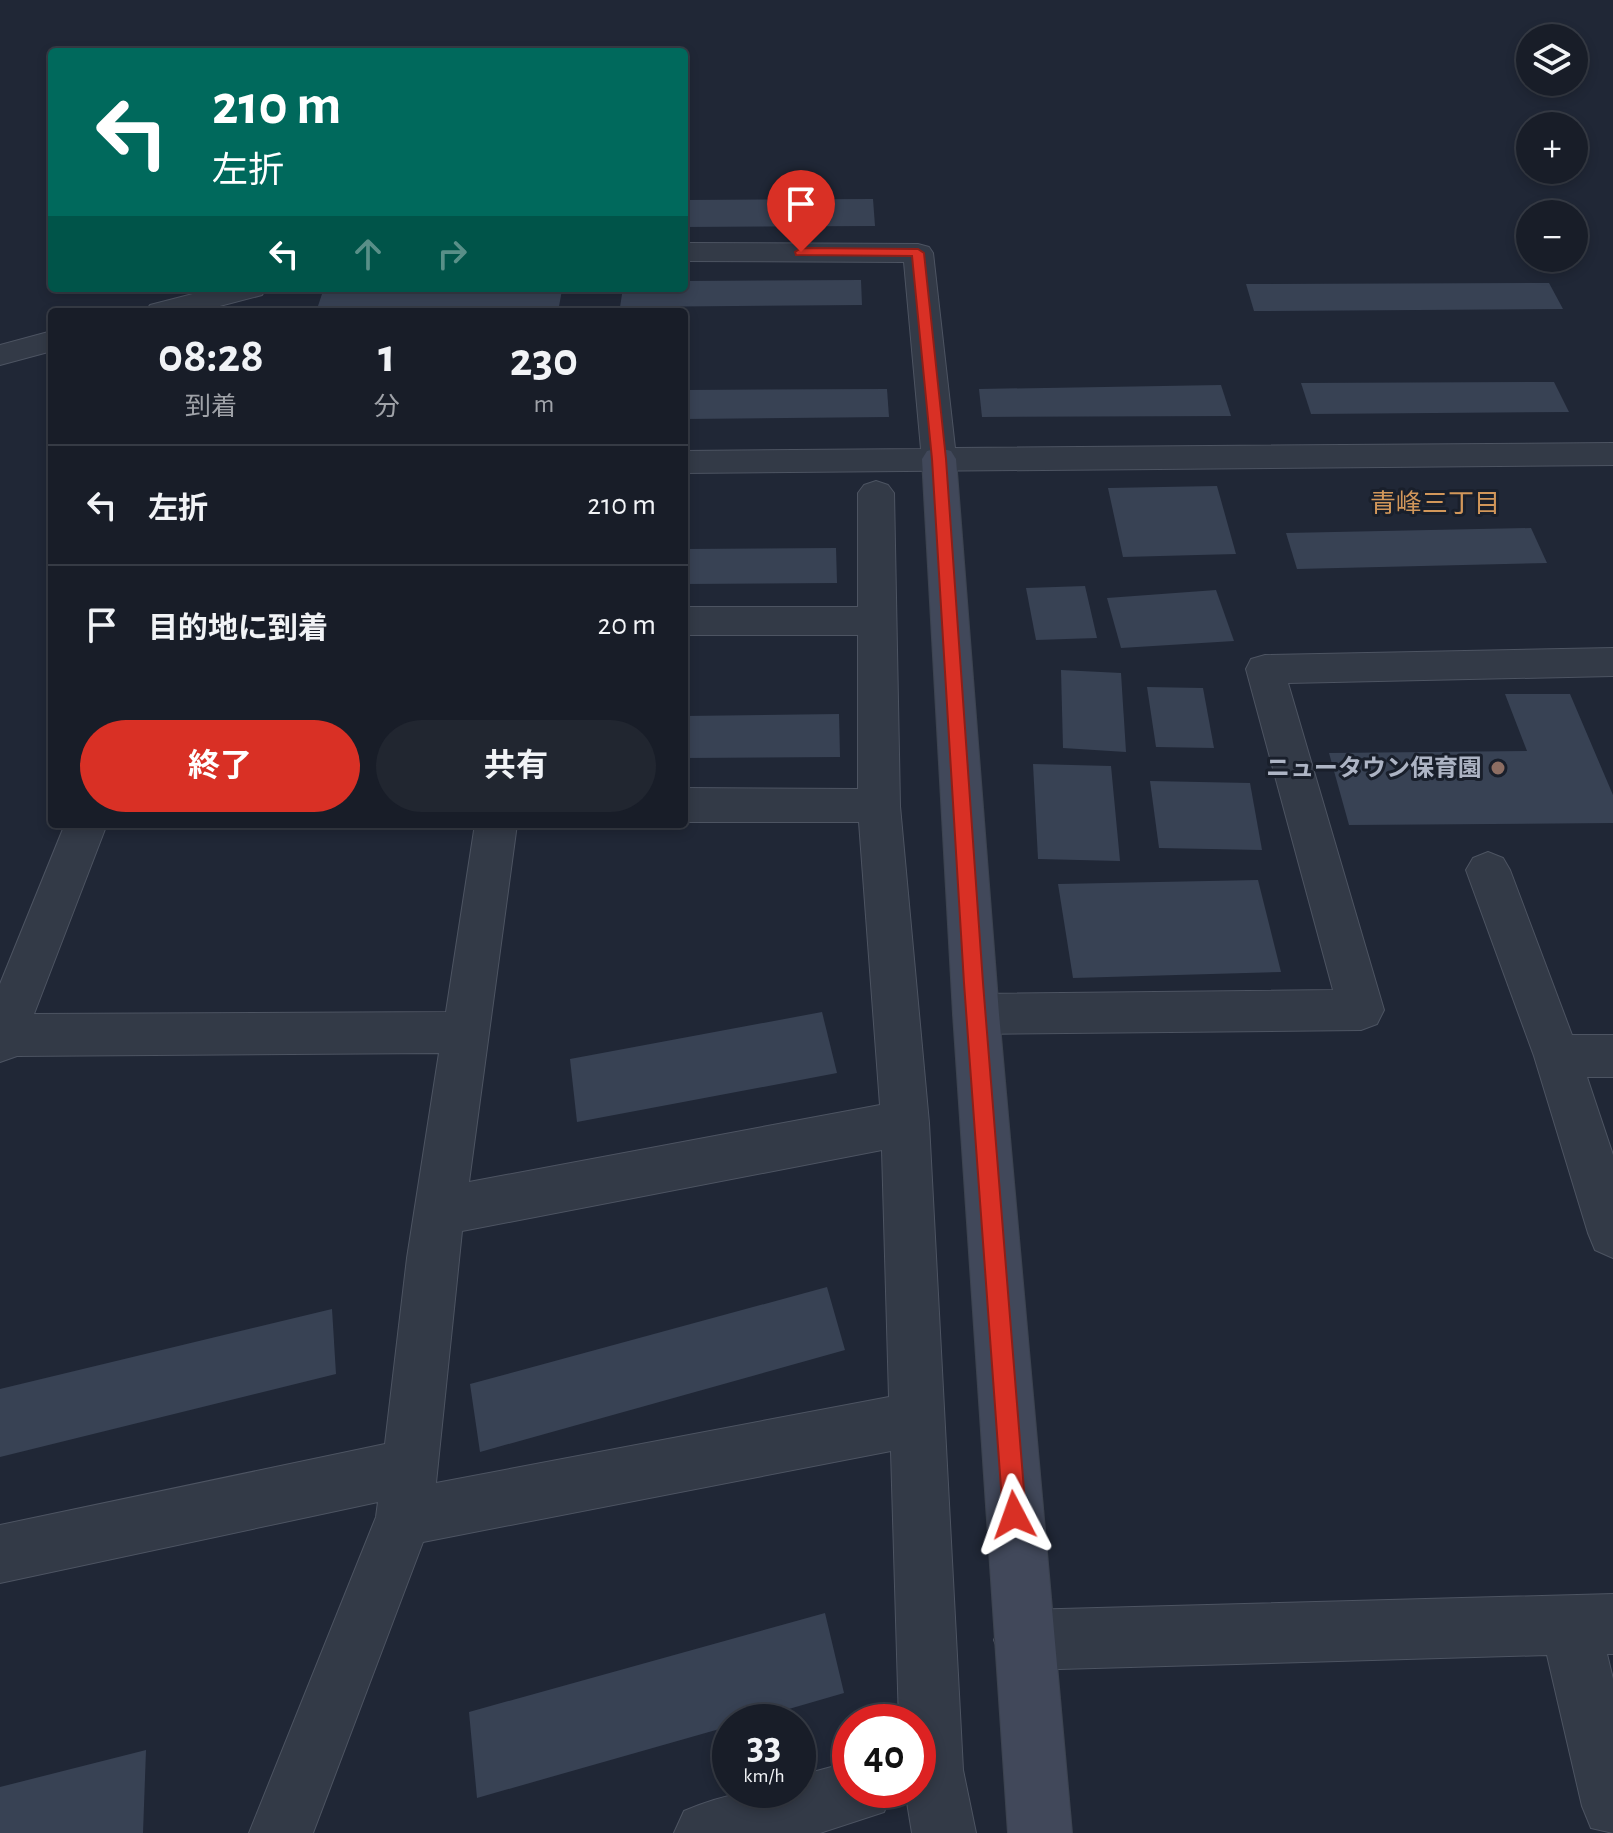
<!DOCTYPE html>
<html lang="ja">
<meta charset="utf-8">
<style>
:root{--surface:#181d28;--page:#212630;--text:#f1f3f6;--muted:#9fa2a8;--line:#363b45;--accent:#d93025}
body{margin:0;font-family:"Alegreya Sans","Noto Sans JP",sans-serif;background:var(--page);color:var(--text);height:100vh;display:flex;flex-direction:column;font-size:30px;white-space:nowrap}
*{box-sizing:border-box;margin:0}
p{font-size:26px;color:var(--muted)}
.icon{flex:none;width:44px;height:44px;fill:none;stroke:currentColor;stroke-width:2;stroke-linecap:round;stroke-linejoin:round}
.map{position:relative;flex:1;overflow:hidden}
.drawer{position:absolute;left:48px;top:308px;width:640px;height:520px;display:flex;flex-direction:column;background:var(--surface);border-radius:8px;box-shadow:0 4px 12px #0003,0 0 0 2px var(--line)}
.drawer>*{flex:none}
.hud{position:absolute;left:48px;top:48px;width:640px;height:244px;border-radius:8px;box-shadow:0 4px 12px #0003,0 0 0 2px var(--line);background:#00695c;color:#fff;overflow:hidden}
.buttons{position:absolute;left:1516px;top:24px;display:grid;gap:16px}
.buttons a{display:grid;place-items:center;width:72px;height:72px;border-radius:50%;background:var(--surface);box-shadow:0 4px 12px #0003,0 0 0 2px var(--line);font-size:40px}
.speed{position:absolute;left:712px;top:1704px;display:flex;gap:16px;font-size:40px;font-weight:700;text-align:center}
.speed>*{display:grid;place-content:center;width:104px;height:104px;border-radius:50%;background:var(--surface);box-shadow:0 4px 12px #0003,0 0 0 2px var(--line);line-height:1}
.speed small{font-size:20px;font-weight:400}
.speed .limit{border:12px solid #d22;background:#fff;color:#111}
.pin{position:absolute;display:grid;place-items:center;width:68px;height:68px;color:#fff;margin:-82px -34px;border-radius:50% 50% 50% 0;rotate:-45deg;box-shadow:0 0 8px #0007}
.pin .icon{rotate:45deg}
.me{position:absolute;width:88px;margin:-44px;rotate:356deg;stroke-linejoin:round;filter:drop-shadow(0 0 6px #0008)}
.turn{display:flex;align-items:center;gap:28px;height:168px;padding:0 32px;font-size:36px}
.turn .icon{width:104px;height:104px;stroke-width:2.5}
.turn b{display:block;font-size:56px;line-height:68px}
.lanes{display:flex;align-items:center;height:76px;padding:0 32px;background:#0003;justify-content:center;gap:40px;direction:ltr}
.lanes .off{opacity:.35}
.eta{display:flex;justify-content:space-evenly;align-items:center;height:136px;text-align:center}
.eta b{font-size:48px;font-weight:700;line-height:56px}
.primary-button{display:flex;gap:16px;margin-top:auto;padding:16px 32px}
.primary-button a{flex:1;height:92px;border-radius:48px;background:var(--accent);color:#fff;font-size:32px;font-weight:700;line-height:92px;text-align:center}
.primary-button a+a{background:var(--page);color:var(--text)}
ul{padding:0;list-style:none}
li{display:flex;align-items:center;gap:24px;height:120px;padding:0 32px;border-top:2px solid var(--line)}
li div{flex:1}
li b{display:block;font-size:30px}
li em{font-style:normal}
.map>svg:first-child{display:block}
.building{fill:#384254}
.lines{fill:none;stroke-linecap:round;stroke-linejoin:round}
.street-casing{stroke:#4d5462;stroke-width:2}
.secondary-casing{stroke:#3c4350;stroke-width:2}
.street{fill:#333a47;fill-rule:evenodd}
.secondary{fill:#41485a;fill-rule:evenodd}
.route{fill:#d93025;stroke:#8d1f18;stroke-width:2}
.education-dot{fill:#8d6e63;stroke:#191f2b;stroke-width:3}
.labels{text-anchor:middle;stroke-width:6;stroke-linejoin:round;paint-order:stroke}
.poi-label{font-size:24px;font-weight:bold;fill:#adb4c4;stroke:#191f2b;text-anchor:end}
.neighbourhood-label{font-size:26px;fill:#d2975a;stroke:#191f2b}
</style>
<div class="map">
<svg width="1613" height="1833" viewBox="0 0 1613 1833">
<rect width="100%" height="100%" fill="#202736"/>
<g class="building">
<polygon points="873,199 875,226 684,227 684,200"/>
<polygon points="861,280 862,305 620,307 623,288 684,288 684,281"/>
<polygon points="1549,283 1563,309 1254,311 1246,284"/>
<polygon points="562,290 558,312 316,312 323,291"/>
<polygon points="1554,382 1569,412 1311,414 1301,383"/>
<polygon points="1221,385 1231,416 982,417 979,389"/>
<polygon points="887,389 889,417 684,419 684,390"/>
<polygon points="1217,486 1236,554 1123,557 1108,488"/>
<polygon points="1531,528 1547,563 1297,569 1286,533"/>
<polygon points="836,548 837,583 684,584 684,549"/>
<polygon points="1085,586 1097,638 1036,640 1026,588"/>
<polygon points="1216,590 1234,641 1121,648 1107,598"/>
<polygon points="1061,670 1121,673 1126,752 1063,748"/>
<polygon points="1147,687 1203,688 1214,748 1156,747"/>
<polygon points="1505,694 1570,694 1613,795 1613,823 1349,825 1329,753 1527,751"/>
<polygon points="839,714 840,757 684,758 684,716"/>
<polygon points="1033,764 1111,766 1120,861 1038,859"/>
<polygon points="1150,781 1250,783 1262,850 1159,848"/>
<polygon points="1258,880 1281,972 1073,978 1058,884"/>
<polygon points="822,1012 837,1073 577,1122 570,1059"/>
<polygon points="827,1287 845,1350 480,1452 470,1384"/>
<polygon points="332,1309 336,1374 0,1457 0,1389"/>
<polygon points="825,1613 844,1693 744,1722 730,1722 730,1726 477,1798 469,1712"/>
<polygon points="146,1750 143,1833 0,1833 0,1787"/>
</g>
<g class="lines">
<g class="street-casing">
<g id="street">
<polygon points="684,243 918,244 929,247 933,253 955,448 1613,443 1613,465 684,473 684,451 921,449 904,262 684,261"/>
<polygon points="216,288 266,288 262,295 197,312 145,312 150,305"/>
<polygon points="52,331 52,351 0,365 0,345"/>
<path d="M876 481 888 485 894 493 900 806 929 1123 963 1770 976 1833H912L905 1790H918V1722H899L891 1451 423 1542 313 1833H249L376 1517 378 1502 0 1583V1525L385 1444 407 1258 439 1053 17 1056 0 1062V984L65 824H107L34 1014 446 1012 475 824H517L469 1182 880 1105 859 822H684V788L858 789V635H684V607H858V493L864 485ZM882 1150 889 1397 436 1483 462 1231Z"/>
<polygon points="1613,648 1613,676 1288,683 1384,1010 1377,1024 1361,1030 976,1034 960,1028 953,1014 960,1000 976,994 1333,990 1246,669 1251,659 1265,655"/>
<polygon points="1488,852 1503,858 1510,870 1572,1035 1613,1035 1613,1077 1587,1077 1613,1155 1613,1258 1595,1250 1588,1233 1534,1056 1466,870 1473,858"/>
<polygon points="1613,1594 1613,1654 1607,1654 1613,1679 1613,1833 1591,1828 1582,1806 1547,1655 1024,1670 1003,1661 994,1640 1003,1619 1024,1610"/>
<path d="M850 1762V1790H893L884 1812 820 1833H674L684 1811C726 1793 752 1790 798 1790V1776Z"/>
</g>
</g>
<g class="secondary-casing">
<polygon id="secondary" points="939,448 951,451 956,459 999,1014 1072,1833 1008,1833 953,1014 922,459 927,451"/>
</g>
<use href="#street" class="street"/>
<use href="#secondary" class="secondary"/>
</g>
<polygon class="route" points="801,248 918,249 924,253 946,459 983,983 1026,1515 1023,1523 1014,1526 1006,1523 1003,1515 964,983 932,459 912,256 796,255 795,252"/>
<circle class="education-dot" cx="1498" cy="768" r="8"/>
<g class="labels">
<g class="poi-label">
<text x="1482" y="776">ニュータウン保育園</text>
</g>
<g class="neighbourhood-label">
<text x="1435" y="512">青峰三丁目</text>
</g>
</g>
</svg>
<div class="buttons">
<a><svg class="icon" aria-label="layers" viewBox="0 0 24 24"><path d="M12 4l9 5-9 5-9-5zM3 14l9 5 9-5"/></svg></a>
<a>+</a>
<a>−</a>
</div>
<div class="speed"><div>33<small>km/h</small></div><div class="limit">40</div></div>
<div class="pin" style="left:801px;top:252px;background:#d93025"><svg class="icon" aria-label="arrive" viewBox="0 0 24 24"><path d="M6 21V4h12l-3 4 3 4H6"/></svg></div>
<svg class="me" style="left:1014px;top:1515px" viewBox="-20 -20 40 40"><path d="M0-17L14 15 0 8-14 15z" fill="#d93025" stroke="#fff" stroke-width="4"/></svg>
<div class="hud">
<div class="turn"><svg class="icon" aria-label="left" viewBox="0 0 24 24"><path d="M17 20v-9H6M10 6l-5 5 5 5"/></svg><div><b>210 m</b>左折</div></div>
<div class="lanes"><svg class="icon" aria-label="left" viewBox="0 0 24 24"><path d="M17 20v-9H6M10 6l-5 5 5 5"/></svg><svg class="icon off" aria-label="ahead" viewBox="0 0 24 24"><path d="M12 20V5M6 11l6-6 6 6"/></svg><svg class="icon off" aria-label="right" viewBox="0 0 24 24"><path d="M7 20v-9h11M14 6l5 5-5 5"/></svg></div>
</div>
<section class="drawer">
<div class="eta">
<div><b>08:28</b><p>到着</p></div>
<div><b>1</b><p>分</p></div>
<div><b>230</b><p>m</p></div>
</div>
<ul>
<li><svg class="icon" aria-label="left" viewBox="0 0 24 24"><path d="M17 20v-9H6M10 6l-5 5 5 5"/></svg><div><b>左折</b></div><em>210 m</em></li>
<li><svg class="icon" aria-label="arrive" viewBox="0 0 24 24"><path d="M6 21V4h12l-3 4 3 4H6"/></svg><div><b>目的地に到着</b></div><em>20 m</em></li>
</ul>
<div class="primary-button"><a>終了</a><a>共有</a></div>
</section>
</div>
